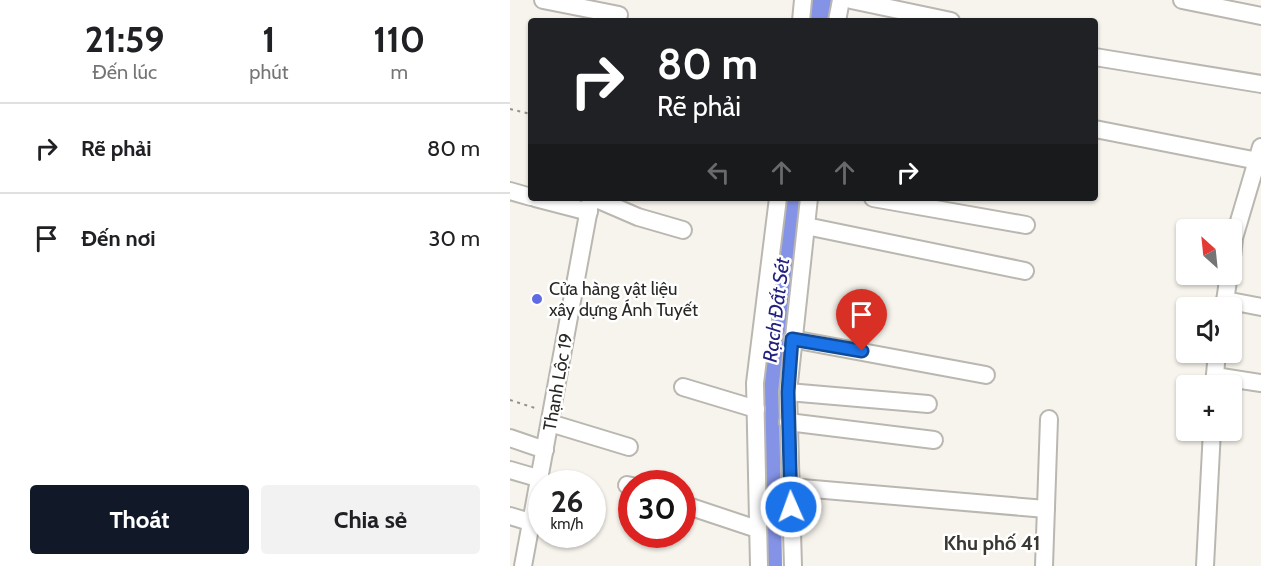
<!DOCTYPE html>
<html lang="vi">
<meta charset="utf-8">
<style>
:root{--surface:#fff;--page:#f2f2f2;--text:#202124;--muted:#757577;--line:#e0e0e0;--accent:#111827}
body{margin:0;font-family:Cabin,sans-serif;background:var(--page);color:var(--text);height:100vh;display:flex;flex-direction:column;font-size:22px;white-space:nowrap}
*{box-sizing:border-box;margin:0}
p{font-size:20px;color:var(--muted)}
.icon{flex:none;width:33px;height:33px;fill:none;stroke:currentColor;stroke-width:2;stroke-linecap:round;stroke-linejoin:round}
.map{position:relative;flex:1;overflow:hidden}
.side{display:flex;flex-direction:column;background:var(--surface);width:510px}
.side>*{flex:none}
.hud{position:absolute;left:18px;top:18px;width:570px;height:183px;border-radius:6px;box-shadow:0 2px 4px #0004;background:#202124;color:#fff;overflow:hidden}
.needle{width:39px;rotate:333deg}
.controls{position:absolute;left:666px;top:219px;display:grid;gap:12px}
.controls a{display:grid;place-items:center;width:66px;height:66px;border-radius:6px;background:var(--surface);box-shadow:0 2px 4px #0004;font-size:30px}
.speed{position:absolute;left:18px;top:470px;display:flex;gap:12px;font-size:30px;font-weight:700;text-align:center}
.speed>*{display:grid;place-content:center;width:78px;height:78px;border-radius:50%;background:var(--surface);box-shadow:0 2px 4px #0004;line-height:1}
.speed small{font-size:15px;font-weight:400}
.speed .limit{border:9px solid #d22;background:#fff;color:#111}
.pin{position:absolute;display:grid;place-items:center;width:51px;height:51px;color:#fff;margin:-62px -26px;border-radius:50% 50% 50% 0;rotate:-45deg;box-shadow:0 0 6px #0007}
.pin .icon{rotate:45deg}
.me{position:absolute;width:66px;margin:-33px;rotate:358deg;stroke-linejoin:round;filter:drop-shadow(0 0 4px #0008)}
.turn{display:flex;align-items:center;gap:21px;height:126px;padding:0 30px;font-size:27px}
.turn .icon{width:78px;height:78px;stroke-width:2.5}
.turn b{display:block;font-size:42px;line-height:51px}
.lanes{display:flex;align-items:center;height:57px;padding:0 30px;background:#0003;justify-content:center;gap:30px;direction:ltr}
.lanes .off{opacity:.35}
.eta{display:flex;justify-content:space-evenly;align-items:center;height:102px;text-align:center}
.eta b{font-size:36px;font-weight:700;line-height:42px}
.button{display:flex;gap:12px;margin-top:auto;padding:12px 30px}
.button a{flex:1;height:69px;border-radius:6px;background:var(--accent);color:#fff;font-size:24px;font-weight:700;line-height:69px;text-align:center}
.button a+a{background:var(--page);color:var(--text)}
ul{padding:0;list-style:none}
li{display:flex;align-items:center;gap:18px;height:90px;padding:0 30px;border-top:2px solid var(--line)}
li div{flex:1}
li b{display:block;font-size:22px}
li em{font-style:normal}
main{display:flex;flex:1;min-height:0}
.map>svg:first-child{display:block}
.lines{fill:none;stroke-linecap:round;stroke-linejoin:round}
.river{stroke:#8493e6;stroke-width:26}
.minor-casing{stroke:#bab7b1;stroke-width:20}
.path{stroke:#93918c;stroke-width:2;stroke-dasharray:3 4.5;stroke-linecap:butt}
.minor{stroke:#fff;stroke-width:16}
.route-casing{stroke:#114b97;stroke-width:15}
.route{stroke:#1a73e8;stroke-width:10}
.poi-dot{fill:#5e6be3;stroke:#fff;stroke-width:2}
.labels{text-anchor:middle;stroke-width:5;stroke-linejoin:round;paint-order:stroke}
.poi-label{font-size:18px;fill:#292825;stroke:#fff;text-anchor:start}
.street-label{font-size:18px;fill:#292825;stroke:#fff}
.water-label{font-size:20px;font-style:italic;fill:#232180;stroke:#fff}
.neighbourhood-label{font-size:20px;font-weight:bold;fill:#3a3832;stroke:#fff}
</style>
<main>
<section class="side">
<div class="eta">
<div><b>21:59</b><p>Đến lúc</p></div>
<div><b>1</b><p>phút</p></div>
<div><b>110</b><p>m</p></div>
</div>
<ul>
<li><svg class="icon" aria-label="right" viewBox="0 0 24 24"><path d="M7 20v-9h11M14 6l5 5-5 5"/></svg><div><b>Rẽ phải</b></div><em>80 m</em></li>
<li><svg class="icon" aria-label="arrive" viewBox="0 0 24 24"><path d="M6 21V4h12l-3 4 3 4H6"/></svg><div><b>Đến nơi</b></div><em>30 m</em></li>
</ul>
<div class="button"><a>Thoát</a><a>Chia sẻ</a></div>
</section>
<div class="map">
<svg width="751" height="566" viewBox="0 0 751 566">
<rect width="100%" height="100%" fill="#f7f4ed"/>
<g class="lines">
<g class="river">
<polyline points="305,21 308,0"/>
<polyline points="259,566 256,386 280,198"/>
</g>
<g class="minor-casing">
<g id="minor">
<polyline points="33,0 109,15"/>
<polyline points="341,0 441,21"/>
<polyline points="672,0 751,16"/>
<polyline points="291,21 293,0"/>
<polyline points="327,21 331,0"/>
<polyline points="585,57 751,84"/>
<polyline points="585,129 748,161"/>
<polyline points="0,191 21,197"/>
<polyline points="25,198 79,212"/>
<polyline points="84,198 128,217 173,230"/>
<polyline points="363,198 516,225"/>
<polyline points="296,226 515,271"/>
<polyline points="722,257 724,238 751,147"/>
<polyline points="715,300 751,307"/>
<polyline points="714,308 719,274"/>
<polyline points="282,339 476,375"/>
<polyline points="705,376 751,383"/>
<polyline points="704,386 707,352"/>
<polyline points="173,387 246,409"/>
<polyline points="278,392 418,404"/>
<polyline points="278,422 424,440"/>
<polyline points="40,423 119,447"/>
<polyline points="0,438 35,450"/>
<polyline points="0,470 31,479"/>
<polyline points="117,485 122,486"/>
<polyline points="280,487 536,509"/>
<polyline points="172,504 247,529"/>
<polyline points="0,516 23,523"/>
<polyline points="13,566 81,198"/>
<polyline points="249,566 245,383 268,198"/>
<polyline points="283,566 278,392 299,198"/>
<polyline points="534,566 539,419"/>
<polyline points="695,566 702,430"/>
</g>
</g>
<g class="path">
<polyline points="0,109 21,114"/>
<polyline points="0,400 28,409"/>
</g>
<use href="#minor" class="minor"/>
</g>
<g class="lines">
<g class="route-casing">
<polyline id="route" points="281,507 278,392 282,339 352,351"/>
</g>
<use href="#route" class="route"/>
</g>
<circle class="poi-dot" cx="27" cy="299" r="6"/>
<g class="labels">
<g class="poi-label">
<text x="39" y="295">Cửa hàng vật liệu<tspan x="39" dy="21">xây dựng Ánh Tuyết</tspan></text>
</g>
<g class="street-label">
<text transform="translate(48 382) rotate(-80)" y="6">Thạnh Lộc 19</text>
</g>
<g class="water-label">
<text transform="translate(266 310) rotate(-83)" y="7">Rạch Đất Sét</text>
</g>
<g class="neighbourhood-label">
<text x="482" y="550">Khu phố 41</text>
</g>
</g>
</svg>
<div class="controls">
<a><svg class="needle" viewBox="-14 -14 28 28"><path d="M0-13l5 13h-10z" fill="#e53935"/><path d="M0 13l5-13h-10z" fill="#757577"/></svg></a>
<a><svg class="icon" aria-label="sound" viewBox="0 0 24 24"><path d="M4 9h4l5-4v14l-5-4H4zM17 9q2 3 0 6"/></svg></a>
<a>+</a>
</div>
<div class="speed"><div>26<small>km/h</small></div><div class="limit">30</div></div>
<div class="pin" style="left:352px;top:351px;background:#d93025"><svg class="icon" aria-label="arrive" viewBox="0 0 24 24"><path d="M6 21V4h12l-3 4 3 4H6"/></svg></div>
<svg class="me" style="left:281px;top:507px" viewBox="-20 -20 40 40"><circle r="17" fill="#1a73e8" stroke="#fff" stroke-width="3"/><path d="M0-11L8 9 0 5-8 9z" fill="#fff"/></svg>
<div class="hud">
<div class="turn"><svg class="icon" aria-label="right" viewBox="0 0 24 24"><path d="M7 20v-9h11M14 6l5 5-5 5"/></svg><div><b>80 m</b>Rẽ phải</div></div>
<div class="lanes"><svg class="icon off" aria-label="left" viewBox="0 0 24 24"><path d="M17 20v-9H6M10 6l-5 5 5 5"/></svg><svg class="icon off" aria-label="ahead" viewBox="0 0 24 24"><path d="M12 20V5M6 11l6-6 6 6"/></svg><svg class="icon off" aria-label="ahead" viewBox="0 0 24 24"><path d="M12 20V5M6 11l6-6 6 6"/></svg><svg class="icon" aria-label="right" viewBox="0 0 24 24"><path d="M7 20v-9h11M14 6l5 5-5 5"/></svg></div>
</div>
</div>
</main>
